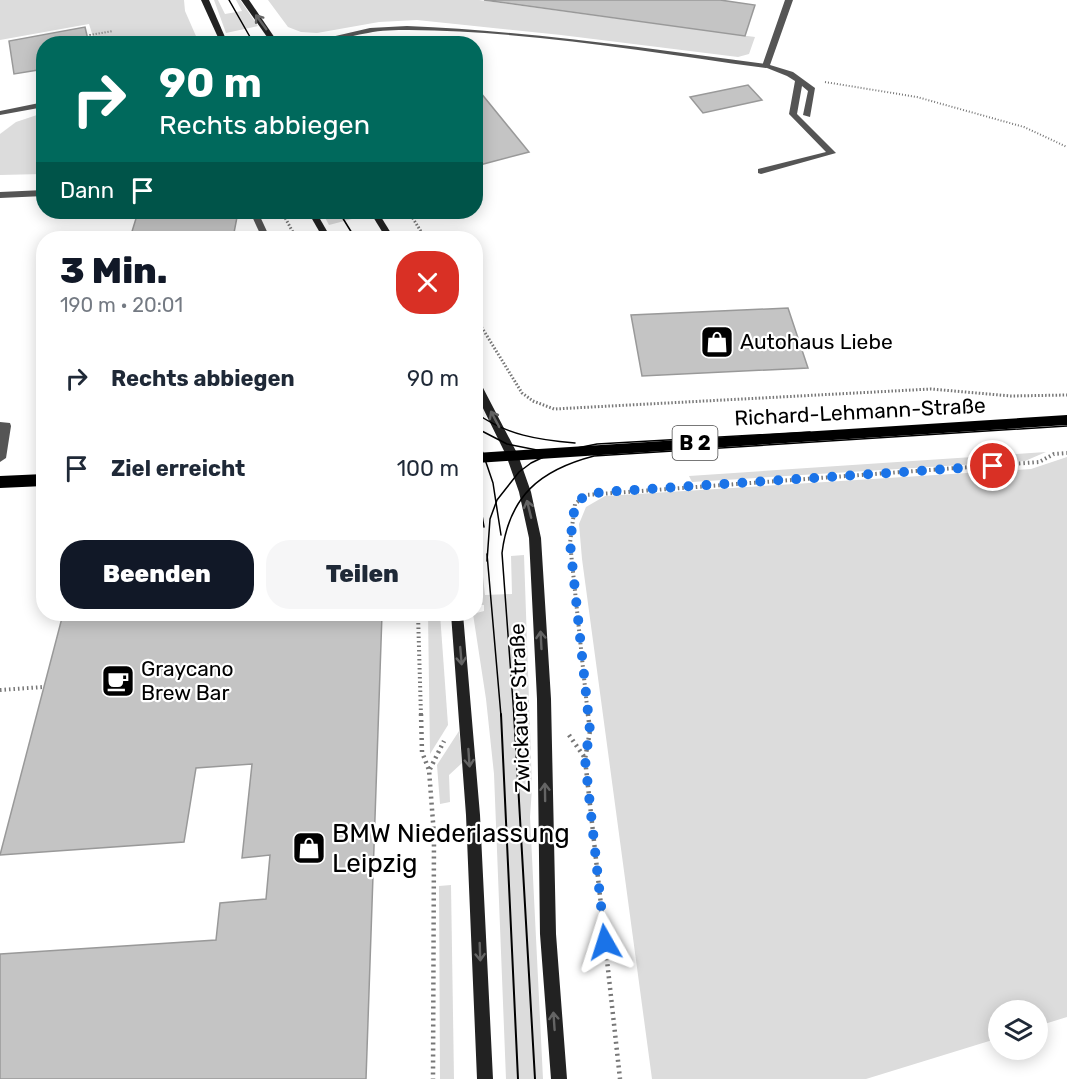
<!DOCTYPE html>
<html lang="de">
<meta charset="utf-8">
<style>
:root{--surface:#fff;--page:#f6f6f7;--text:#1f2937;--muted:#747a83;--accent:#111827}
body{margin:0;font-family:Rubik,sans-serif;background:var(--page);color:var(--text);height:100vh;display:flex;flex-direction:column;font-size:22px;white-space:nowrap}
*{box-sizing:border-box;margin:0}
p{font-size:20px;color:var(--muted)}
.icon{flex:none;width:33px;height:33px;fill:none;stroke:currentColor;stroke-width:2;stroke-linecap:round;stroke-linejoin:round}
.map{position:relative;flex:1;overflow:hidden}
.sheet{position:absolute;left:36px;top:231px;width:447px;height:390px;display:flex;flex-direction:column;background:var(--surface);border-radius:24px;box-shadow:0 3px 15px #0003}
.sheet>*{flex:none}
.guide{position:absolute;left:36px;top:36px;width:447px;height:183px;border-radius:24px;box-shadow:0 3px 15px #0003;background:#00695c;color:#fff;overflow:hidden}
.tools{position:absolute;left:988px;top:1000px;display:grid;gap:12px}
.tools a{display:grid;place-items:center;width:60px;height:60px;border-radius:50%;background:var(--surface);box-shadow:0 3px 15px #0003;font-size:30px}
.pin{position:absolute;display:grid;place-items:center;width:51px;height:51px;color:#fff;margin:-26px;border:3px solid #fff;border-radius:50%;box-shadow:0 2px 6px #0007}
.me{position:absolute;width:66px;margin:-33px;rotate:354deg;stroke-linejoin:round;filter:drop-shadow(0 0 4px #0008)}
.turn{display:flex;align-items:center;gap:21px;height:126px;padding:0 24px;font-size:27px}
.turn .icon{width:78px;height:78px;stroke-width:2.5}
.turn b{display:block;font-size:42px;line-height:51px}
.then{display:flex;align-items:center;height:57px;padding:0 24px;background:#0003;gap:12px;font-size:22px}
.round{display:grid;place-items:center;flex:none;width:63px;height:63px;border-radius:24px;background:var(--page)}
.headline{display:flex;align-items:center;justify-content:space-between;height:102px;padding:0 24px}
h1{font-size:36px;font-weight:800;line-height:45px;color:var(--accent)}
.button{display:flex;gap:12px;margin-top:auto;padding:12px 24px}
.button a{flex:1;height:69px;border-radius:24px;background:var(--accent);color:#fff;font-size:24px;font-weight:800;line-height:69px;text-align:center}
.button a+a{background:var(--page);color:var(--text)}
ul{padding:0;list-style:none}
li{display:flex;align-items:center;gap:18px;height:90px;padding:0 24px}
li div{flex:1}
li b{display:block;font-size:22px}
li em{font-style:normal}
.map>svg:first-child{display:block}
.green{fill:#dcdcdc}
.building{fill:#c4c4c4;stroke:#999;stroke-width:1.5}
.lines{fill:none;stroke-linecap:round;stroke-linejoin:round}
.path-far3{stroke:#777;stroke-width:2;stroke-dasharray:1 2;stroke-linecap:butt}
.path-far2{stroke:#777;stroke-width:3;stroke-dasharray:1.5 2;stroke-linecap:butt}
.path-far1{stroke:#777;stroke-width:4;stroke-dasharray:1.5 3;stroke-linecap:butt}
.path{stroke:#777;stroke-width:4.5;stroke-dasharray:2 4;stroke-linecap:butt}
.service{fill:#555;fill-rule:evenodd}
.minor{fill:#555;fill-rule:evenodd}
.secondary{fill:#222;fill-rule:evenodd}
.primary{fill:#000;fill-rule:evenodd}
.tram-far1{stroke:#000;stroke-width:1.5}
.tram{stroke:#000;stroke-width:2}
.oneway{stroke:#646464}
.route{stroke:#1a73e8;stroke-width:10;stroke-dasharray:0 18}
.labels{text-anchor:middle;stroke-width:4.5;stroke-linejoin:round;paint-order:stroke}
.shield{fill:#fff;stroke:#4c4c4c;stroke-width:1.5}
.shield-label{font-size:20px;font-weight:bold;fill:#000}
.poi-label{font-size:21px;fill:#000;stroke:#fff;text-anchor:start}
.street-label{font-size:21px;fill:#000;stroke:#fff}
.near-poi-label{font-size:26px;fill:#000;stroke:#fff;text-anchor:start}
</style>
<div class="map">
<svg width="1067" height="1079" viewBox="0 0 1067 1079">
<rect width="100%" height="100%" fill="#fff"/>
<g class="green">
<polygon points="0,0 184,0 185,11 199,43 95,43 89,24 0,40"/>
<polygon points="214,0 218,0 225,14 242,11 236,0 240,0 258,26 226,33"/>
<polygon points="268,0 479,0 755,37 749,54 738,57 561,35 417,20 379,22 317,33 301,32 288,27"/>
<polygon points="43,113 43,174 0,175 0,134 16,122"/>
<polygon points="322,212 365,212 367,215 329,225"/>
<polygon points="1046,452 1025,461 692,482 689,476"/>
<polygon points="1067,457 1067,1017 1038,1026 1038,1011 999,1011 999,1038 866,1079 652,1079 582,559 579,524 586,507 605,496 1031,469"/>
<polygon points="524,555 532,788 530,817 543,1079 506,1079 494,774 486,699 473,614 484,611 484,605 476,605 476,558 481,558 485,595 512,594 511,556"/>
<polygon points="428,614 440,614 448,725 430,754"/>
<polygon points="459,731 462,763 449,775 450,802 440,804 437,765"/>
<polygon points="451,885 454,1079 440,1079 439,886"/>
</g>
<g class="building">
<polygon points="484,0 720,0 755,5 745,36"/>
<polygon points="85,27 89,44 44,44 44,69 14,74 9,41"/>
<polygon points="748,85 762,100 703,113 690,97"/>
<polygon points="476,87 529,152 476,166"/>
<polygon points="138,212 238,212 233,238 130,238"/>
<polygon points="788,308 808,368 642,376 631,315"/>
<polygon points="63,614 382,614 366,1079 0,1079 0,954 216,940 220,903 266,899 270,855 242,858 252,764 196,768 184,842 0,855"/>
</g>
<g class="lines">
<g class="path-far3">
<polyline points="92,44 90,35 113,31"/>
<polyline points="825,82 917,97 1024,127 1067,147"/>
</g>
<g class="path-far2">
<polyline points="282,212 296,238"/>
<polyline points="409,212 425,238"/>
<polyline points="476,318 522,393 533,401 554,409 931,389 1011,396 1067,395"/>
</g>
<g class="path-far1">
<polyline points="418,614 421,716"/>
<polyline points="0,690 43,687"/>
<polyline points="588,716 570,543 575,504 586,495 1039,462 1054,454 1067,453"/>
</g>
<g class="path">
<polyline points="421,714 422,752 429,770 434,835 433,1079"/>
<polyline points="588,714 590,731 585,759 620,1079"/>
<polyline points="569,735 585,758"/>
<polyline points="430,769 444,741"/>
</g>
<g class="service">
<polygon points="785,0 793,0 770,65 793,72 815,88 810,117 803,115 808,91 802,86 797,114 836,153 761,174 758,173 758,169 826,152 789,114 795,81 787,76 762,66"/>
<polygon points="44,190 44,196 0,198 0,192"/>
<polygon points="250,212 258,212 270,238 262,238"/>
<polygon points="0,422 10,423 11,426 6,458 0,462"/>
</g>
<g class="minor">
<path d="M407 26C528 31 646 48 766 64L770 66 766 68C648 52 528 31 409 30 395 30 381 30 368 33 345 37 324 44 301 44L370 28Z"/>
<polygon points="44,102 44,107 0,115 0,111"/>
</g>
<g class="secondary">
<polygon points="201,0 209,0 228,44 221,44"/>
<polygon points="241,0 249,0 279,44 272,44"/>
<polygon points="308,212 316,212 331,238 323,238"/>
<polygon points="370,212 378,212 394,238 386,238"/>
<polygon points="476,380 481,384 518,455 531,492 541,538 551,699 556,934 567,1079 551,1079 540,934 537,699 529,538 519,492 506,455 476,394"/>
<polygon points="451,614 463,614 480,815 493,1079 477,1079 466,815"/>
</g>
<g class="primary">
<polygon points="1067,415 1067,425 476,463 476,453"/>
<polygon points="44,474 44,486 0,488 0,476"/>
</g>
<g class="tram-far1">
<polyline points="229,0 254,44"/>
<polyline points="339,212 355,238"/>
<path d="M476 413C506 435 539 440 575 443"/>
<polyline points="476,428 507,444 552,453"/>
<polyline points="476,433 493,483 501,535"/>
<polyline points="476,480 484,527"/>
<polyline points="487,554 501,716"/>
<polyline points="487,561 490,519 497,500 519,472 531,463 552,453 597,444 810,432"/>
<path d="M514 716 502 553C509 496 540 470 594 456L1067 426"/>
</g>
<g class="tram">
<polyline points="501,714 518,1079"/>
<polyline points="514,714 535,1079"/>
</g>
</g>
<defs><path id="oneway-shaft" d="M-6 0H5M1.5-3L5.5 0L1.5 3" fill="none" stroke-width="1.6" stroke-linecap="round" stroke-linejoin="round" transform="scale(1.5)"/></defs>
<g class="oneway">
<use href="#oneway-shaft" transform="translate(261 22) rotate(-126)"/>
<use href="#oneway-shaft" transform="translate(495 419) rotate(-118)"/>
<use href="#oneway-shaft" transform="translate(529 509) rotate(-104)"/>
<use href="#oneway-shaft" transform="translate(541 640) rotate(-93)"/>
<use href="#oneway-shaft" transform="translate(461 656) rotate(85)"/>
<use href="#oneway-shaft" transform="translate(469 758) rotate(86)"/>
<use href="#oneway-shaft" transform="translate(545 792) rotate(-91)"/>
<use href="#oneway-shaft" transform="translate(480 952) rotate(88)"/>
<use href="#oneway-shaft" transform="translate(554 1021) rotate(-94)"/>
</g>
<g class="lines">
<polyline class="route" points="605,942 585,759 590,731 570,543 575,504 586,495 603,492 993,466"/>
</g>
<defs>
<g id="shop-square" transform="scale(1.725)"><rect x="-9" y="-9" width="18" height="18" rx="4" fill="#000" stroke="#fff"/><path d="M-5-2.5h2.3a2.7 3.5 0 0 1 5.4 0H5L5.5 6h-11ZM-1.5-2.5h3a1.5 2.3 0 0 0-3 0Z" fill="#fff"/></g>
<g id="cafe-square" transform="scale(1.725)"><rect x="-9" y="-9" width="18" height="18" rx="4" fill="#000" stroke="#fff"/><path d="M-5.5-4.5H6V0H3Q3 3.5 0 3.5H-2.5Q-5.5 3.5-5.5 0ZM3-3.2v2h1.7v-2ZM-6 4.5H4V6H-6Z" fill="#fff"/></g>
</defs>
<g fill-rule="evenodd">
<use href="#shop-square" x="717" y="342"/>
<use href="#cafe-square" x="118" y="681"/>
<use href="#shop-square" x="309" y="848"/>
</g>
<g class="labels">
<rect class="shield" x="672.5" y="426" width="45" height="34" rx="4.5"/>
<g class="shield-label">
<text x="695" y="450">B 2</text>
</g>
<g class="poi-label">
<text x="740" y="349">Autohaus Liebe</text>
<text x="141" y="676">Graycano<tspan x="141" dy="24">Brew Bar</tspan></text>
</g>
<g class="street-label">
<text transform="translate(860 412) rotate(-3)" y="7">Richard-Lehmann-Straße</text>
<text transform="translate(520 708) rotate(-92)" y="7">Zwickauer Straße</text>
</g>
<g class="near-poi-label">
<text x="332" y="842">BMW Niederlassung<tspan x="332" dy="30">Leipzig</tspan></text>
</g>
</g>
</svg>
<div class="tools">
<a><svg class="icon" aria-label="layers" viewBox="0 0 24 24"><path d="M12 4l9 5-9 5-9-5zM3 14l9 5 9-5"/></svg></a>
</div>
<div class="pin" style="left:993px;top:466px;background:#d93025"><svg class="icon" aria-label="arrive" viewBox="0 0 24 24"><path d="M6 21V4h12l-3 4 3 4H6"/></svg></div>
<svg class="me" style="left:605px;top:942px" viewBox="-20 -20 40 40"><path d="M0-17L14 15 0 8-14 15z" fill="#1a73e8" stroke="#fff" stroke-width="4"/></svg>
<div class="guide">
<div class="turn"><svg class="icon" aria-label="right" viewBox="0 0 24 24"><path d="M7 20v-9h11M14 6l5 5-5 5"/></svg><div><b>90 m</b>Rechts abbiegen</div></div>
<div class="then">Dann<svg class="icon" aria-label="arrive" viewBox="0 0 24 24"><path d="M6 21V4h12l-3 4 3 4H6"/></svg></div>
</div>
<section class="sheet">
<div class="headline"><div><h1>3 Min.</h1><p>190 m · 20:01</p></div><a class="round" style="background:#d93025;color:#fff"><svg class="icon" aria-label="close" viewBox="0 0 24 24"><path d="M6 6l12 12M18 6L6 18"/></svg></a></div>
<ul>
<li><svg class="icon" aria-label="right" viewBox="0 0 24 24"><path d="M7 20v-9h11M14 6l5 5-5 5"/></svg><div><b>Rechts abbiegen</b></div><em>90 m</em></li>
<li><svg class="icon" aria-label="arrive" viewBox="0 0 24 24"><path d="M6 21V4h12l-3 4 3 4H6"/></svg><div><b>Ziel erreicht</b></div><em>100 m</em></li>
</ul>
<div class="button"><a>Beenden</a><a>Teilen</a></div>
</section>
</div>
